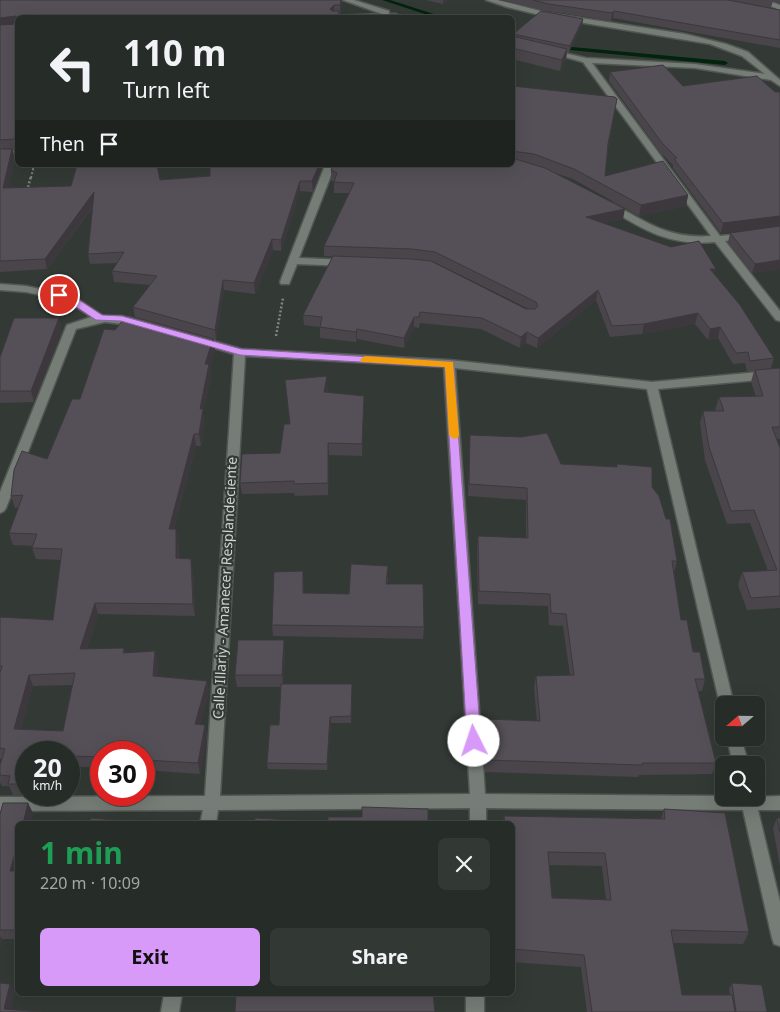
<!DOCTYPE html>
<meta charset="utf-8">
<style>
:root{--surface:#262c28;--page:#323834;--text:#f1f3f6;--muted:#a4a7a8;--line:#424845;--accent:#d89af8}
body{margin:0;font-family:"Noto Sans",sans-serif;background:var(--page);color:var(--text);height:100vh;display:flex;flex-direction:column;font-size:19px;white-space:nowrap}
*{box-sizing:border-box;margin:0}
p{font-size:16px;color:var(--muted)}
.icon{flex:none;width:28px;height:28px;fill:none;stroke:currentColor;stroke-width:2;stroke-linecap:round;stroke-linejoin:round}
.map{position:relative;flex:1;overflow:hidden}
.side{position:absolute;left:15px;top:821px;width:500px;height:175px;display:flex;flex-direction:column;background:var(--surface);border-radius:8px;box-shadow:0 5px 20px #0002,0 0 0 1px var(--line)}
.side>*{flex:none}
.top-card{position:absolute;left:15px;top:15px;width:500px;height:152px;border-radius:8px;box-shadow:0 5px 20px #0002,0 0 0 1px var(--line);background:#262c28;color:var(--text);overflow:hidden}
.needle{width:32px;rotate:250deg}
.controls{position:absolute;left:715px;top:696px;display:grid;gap:10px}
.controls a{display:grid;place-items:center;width:50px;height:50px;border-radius:8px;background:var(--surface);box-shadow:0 5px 20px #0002,0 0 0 1px var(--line);font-size:25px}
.speed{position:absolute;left:15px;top:741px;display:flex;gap:10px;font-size:25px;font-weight:700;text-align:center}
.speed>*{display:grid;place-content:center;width:65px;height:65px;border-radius:50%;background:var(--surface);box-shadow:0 5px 20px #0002,0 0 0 1px var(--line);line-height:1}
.speed small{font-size:12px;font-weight:400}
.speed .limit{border:8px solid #d22;background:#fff;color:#111}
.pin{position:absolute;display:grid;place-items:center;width:42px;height:42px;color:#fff;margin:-21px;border:2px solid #fff;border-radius:50%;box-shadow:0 1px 5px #0007}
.me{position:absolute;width:55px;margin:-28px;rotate:356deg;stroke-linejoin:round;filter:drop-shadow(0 0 4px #0008)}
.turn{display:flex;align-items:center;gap:18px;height:105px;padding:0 25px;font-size:22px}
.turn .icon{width:65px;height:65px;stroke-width:2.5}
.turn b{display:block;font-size:35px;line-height:42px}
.then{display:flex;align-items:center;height:48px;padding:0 25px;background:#0003;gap:10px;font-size:19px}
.round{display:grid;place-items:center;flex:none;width:52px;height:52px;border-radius:8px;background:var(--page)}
.headline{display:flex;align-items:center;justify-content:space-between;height:85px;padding:0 25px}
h1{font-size:30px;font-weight:700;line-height:38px;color:#1e9e55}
.action{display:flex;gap:10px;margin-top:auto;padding:10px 25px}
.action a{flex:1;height:58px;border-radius:8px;background:var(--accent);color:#111;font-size:20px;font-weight:700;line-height:58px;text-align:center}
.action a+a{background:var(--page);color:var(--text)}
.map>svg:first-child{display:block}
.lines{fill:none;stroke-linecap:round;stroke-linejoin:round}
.stream{fill:#02230e;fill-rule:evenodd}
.minor-casing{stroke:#525753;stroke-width:3}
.path-far1{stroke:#808581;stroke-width:2;stroke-dasharray:2 2;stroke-linecap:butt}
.path{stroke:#808581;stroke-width:2.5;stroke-dasharray:2 2;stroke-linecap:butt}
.minor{fill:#767d77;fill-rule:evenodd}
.wall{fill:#49454b;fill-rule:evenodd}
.shaded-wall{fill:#3c383d}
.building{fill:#555057;stroke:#3c383d;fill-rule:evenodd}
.route{fill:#d89af8;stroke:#8c64a1}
.slow{fill:#f59e0b}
.labels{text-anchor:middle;stroke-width:4.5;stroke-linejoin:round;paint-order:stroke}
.street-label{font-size:14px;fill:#d1d5d2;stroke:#333a35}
</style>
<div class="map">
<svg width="780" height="1012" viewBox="0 0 780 1012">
<rect width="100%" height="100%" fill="#333a35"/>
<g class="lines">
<g class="stream">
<polygon points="382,0 390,0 446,18 437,18"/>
<polygon points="561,46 725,61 728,63 725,65 559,49 559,47"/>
</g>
<g class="minor-casing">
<g id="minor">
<polygon points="343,0 354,0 389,11 389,14 396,14 400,16 332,18 335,16 382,14"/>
<path d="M486 0H498L548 13 685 34 726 44 748 52 780 80V86L771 80 695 68 592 63 720 236 748 233V237L725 241 780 311V321L776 320 715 242C670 246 645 231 608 208V204H614C648 224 671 239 711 236L583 62 547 52 551 50 586 58 695 64 765 74 742 56 710 44 548 17 507 7Z"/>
<polygon points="755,0 766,0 780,5 780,10"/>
<polygon points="18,151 18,157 0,158 0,152"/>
<polygon points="325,165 335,165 299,258 347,260 352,263 347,266 297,264 289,284 281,284 280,282"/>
<polygon points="0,284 26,286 73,296 103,316 121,316 143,321 144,323 139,326 105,322 76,329 6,508 4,511 0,513 0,492 66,327 67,325 91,317 66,300 26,292 0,290"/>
<path d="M199 337 241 349 449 360 652 382 780 370V378L658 389 734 705H724V710L720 705 647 389 455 368 485 794 724 796V798L780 796V810H758L780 902V946L774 944 772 938 743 810 486 808V824H470V808L218 810 216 824H200L203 810 0 811V797L205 796 234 354 195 342 194 340 195 338ZM245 356 444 367 470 794 220 796Z"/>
<polygon points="727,738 741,738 749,765 733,765"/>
<polygon points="164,994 182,994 179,1012 161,1012"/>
<rect x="466" y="994" width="18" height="18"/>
</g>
</g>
<polyline class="path-far1" points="31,178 34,165"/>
<g class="path">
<polyline points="27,191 31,176"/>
<polyline points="276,336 283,298"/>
</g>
<use href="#minor" class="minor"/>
</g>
<g class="wall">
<path d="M0 0H341L342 5 340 14H339V18H18L17 149 13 150 15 159 8 188 71 186 160 180 323 165 313 192 300 191 281 251 273 250 255 294 224 290 216 340H213L215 350 210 366 211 376 203 413 204 421 201 446H196L174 529H176L179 540V558L193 570 195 616 98 614 87 649 124 648 125 653 158 663 157 676 207 681 209 692 200 724 205 725 207 736 200 774 144 770V752H101V768L69 766V752H26V795H13L9 786H2L0 782V765L2 759H0V617L53 620 61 560 36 559 32 548 33 546 13 545 9 533 19 507 15 508 11 496 47 459 80 399 115 330 135 317 133 307 150 285 114 282 112 271 117 263 90 264 88 254 93 207 47 269 0 272ZM72 685 63 731 21 729 33 686Z"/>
<polygon points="426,0 449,0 443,4"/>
<polygon points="498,0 771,0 773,1 771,8 780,10 780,48 613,18 611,21 548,11"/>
<polygon points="771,0 780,0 780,3"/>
<polygon points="583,19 582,25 569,52 567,52 566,60 560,71 512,59 513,34"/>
<polygon points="610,72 683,86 775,92 780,92 780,269 752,273 728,242 730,233 775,226 721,233 673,168 673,165 660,152 609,81"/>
<path d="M512 86 615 109 608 148 605 176 688 195 686 206 639 216 573 179 555 173 623 219 604 223 715 275 774 358 771 368H780V439H777L780 448V608L747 610 738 585 742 572 768 571 750 523 727 524 705 460 700 423 703 411H716L715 410 719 397H756L751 382 754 371H747L745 363 733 364 718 338 708 340 695 324 642 334 610 337 596 300 537 348 526 343 520 348 481 329 420 323 419 328 414 327 404 348 357 339 356 342 320 338V327L304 325 303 315 341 257 324 256V246L349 193H334V182L331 180V170L512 165ZM431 262H434L529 309H526Z"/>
<polygon points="62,330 34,402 0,403 0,357"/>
<polygon points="328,388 327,392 364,396 362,456 329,455 328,495 295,496 294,493 242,494 240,483 280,453 289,424"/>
<polygon points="470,435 561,464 617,467 617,464 652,487 677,561 674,573 681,620 705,679 702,691 698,691 716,763 712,774 639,775 638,777 485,772 483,731 484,719 537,721 534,688 536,676 570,675 563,626 549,625 548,606 478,604 477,549 478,536 526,538 526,500 468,496"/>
<polygon points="388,578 387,584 424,627 423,639 273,636 272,625 304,583 304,593 349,594"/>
<polygon points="284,640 285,652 283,684 352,690 351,723 331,723 327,770 268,769 267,763 279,725 281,687 237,687 235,675"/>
<path d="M664 809 749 932 743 944 673 943 682 995H730L729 989 732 983 767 1012H587L581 967 512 962V824H503L504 816 661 819ZM549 865 602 866 606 900 552 898Z"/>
<polygon points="33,813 30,824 18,824 18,939 2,939 0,947 0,814"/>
<polygon points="777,818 780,818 780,866 773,828"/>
</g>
<g class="shaded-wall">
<polygon points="341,0 342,5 340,14 340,5"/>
<polygon points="443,0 449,0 443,4"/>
<polygon points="334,5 334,14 330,9"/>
<polygon points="614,11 613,18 611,21 612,13"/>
<polygon points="16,16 18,25 0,28 0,18"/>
<polygon points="583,19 582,25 569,52 570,46"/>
<polygon points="567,49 566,60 560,71 562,60"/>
<polygon points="18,128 17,149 15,139"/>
<polygon points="12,149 15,159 6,198 3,188"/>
<polygon points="319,165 323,165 313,192 312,181"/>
<polygon points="300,181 300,191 281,251 281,240"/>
<polygon points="94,192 96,202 47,269 45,259"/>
<polygon points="688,195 686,206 639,216 641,205"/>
<polygon points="625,209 623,219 585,227 586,217"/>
<polygon points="780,216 780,226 721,233 723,223"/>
<polygon points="272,239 273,250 255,294 254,283"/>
<polygon points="780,260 780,269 752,273 755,264"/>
<polygon points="710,269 716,269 714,279"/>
<polygon points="223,280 224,290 216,340 215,330"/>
<polygon points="598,290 596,300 537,348 538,338"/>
<polygon points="698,313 695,324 642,334 644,324"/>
<polygon points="414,317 414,327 404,348 404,338"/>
<polygon points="59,318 62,330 34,402 31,391"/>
<polygon points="720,327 718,338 708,340 710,329"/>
<polygon points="357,329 357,339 356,342 356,332"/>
<polygon points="527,332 526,343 520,348 521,337"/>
<polygon points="213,339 215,350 210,366 211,376 203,413 204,421 201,446 199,434 200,409 205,364"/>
<polygon points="327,376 328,388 324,404 324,392"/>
<polygon points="364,396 364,408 362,456 362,444"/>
<polygon points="194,434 196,446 171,540 169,529"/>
<polygon points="328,443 329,455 328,495"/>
<polygon points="176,529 179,540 178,570 176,558"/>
<polygon points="191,559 193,570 195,616 193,604"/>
<polygon points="303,571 304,583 304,605 303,593"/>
<polygon points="95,603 98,614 83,661 80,649"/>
<polygon points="284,640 285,652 283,687 282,675"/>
<polygon points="155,651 158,663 156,687 153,676"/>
<polygon points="29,675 33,686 18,740 14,729"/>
<polygon points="207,681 209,692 198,735 195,724"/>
<polygon points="330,717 331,723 327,770 327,764"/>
<polygon points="205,725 207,736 200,774 198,763"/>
<polygon points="28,803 33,813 30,824 23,824"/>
<polygon points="18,843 18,869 14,881 10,871"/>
<polygon points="0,936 2,939 0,947"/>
<polygon points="10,984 15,992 10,1012 4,1009"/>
</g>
<g class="building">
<polygon points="0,0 341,0 340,5 334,5 330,9 332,11 339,11 337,18 18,18 18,21 16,16 0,18"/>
<polygon points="533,0 728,0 780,10 780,40 614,11 612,13 549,4"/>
<polygon points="541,11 583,19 570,46 513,34"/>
<polygon points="18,22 18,128 15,139 0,140 0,25 16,24"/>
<polygon points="512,36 567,49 562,60 512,48"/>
<polygon points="663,65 683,86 757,76 775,92 780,92 780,216 723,223 674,159 677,158 662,143 610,72"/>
<polygon points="512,86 615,97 617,99 608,144 605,176 663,161 688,195 641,205 574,169 534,154 512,151"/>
<polygon points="0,149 12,149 3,188 71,186 77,165 157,165 160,180 210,176 210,165 319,165 312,181 300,181 281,240 272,239 254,283 223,280 215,330 133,307 157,276 112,271 124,252 88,254 94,192 45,259 0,261"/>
<polygon points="512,158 545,168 625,209 586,217 671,247 699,241 716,269 710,269 740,305 774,358 750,361 748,352 736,353 720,327 710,329 698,313 644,324 612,326 598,290 538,338 527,332 521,337 482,318 420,312 419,317 414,317 404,338 357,329 356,332 320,327 322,317 303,315 333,256 412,259 431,261 526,309 535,309 538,306 536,302 435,252 412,249 324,246 354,183 334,182 337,173 331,170 333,165 512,165"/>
<polygon points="780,226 780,260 755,264 730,233"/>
<path d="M127 315 213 339 205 364H209L200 409H203L199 434H194L169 529H176V558L191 559 193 604 95 603 80 649 124 648 123 653 155 651 153 676 207 681 195 724 205 725 198 763 144 760V752H101V757L69 756V752H26V784H8L10 776 0 775V765L5 749 0 748V673L2 666H0V617L53 620 62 549 32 548 37 534 9 533 23 495 11 496 14 470 22 451 47 459 72 399H80L104 329 115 330ZM75 673 63 731 14 729 29 675Z"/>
<polygon points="14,318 59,318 31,391 0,391 0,357"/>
<polygon points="780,368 780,427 772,427 780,448 780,596 751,598 742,572 777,570 754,510 731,511 709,447 703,411 724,411 719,397 763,396 755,370"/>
<polygon points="327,376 324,392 364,396 362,444 328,443 328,483 294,484 294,481 240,483 242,454 280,453 284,424 290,424 285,380"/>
<polygon points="547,433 561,464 617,467 617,464 652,467 652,487 659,496 666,519 670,519 677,561 672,561 681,620 687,620 693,652 700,652 705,679 695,679 716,763 642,763 642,765 487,760 484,719 540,721 536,676 574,675 566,614 551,613 550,594 479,591 478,536 528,538 527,488 469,484 470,435 521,437"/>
<polygon points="351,564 388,566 386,584 423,584 424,627 272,625 274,572 303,571 303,593 349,594"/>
<polygon points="238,640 284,640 282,675 235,675"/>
<polygon points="281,684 352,684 351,716 330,717 327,764 267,763 270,725 279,725"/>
<polygon points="3,803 28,803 23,824 18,824 18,843 10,871 18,871 18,930 0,930 0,814"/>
<polygon points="362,807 428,809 428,824 254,824 255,818 328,822 328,817 362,817"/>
<path d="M664 809 725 813 749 932 671 930 682 995H732L735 1012H592L584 955 512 949V824H505L504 816 665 819ZM548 852 605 853 611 900 552 898Z"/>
<polygon points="91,818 127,821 126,824 90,824"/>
<polygon points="777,818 780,818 780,832"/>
<polygon points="0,983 10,984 4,1009 42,1012 0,1012"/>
<polygon points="732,983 762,985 767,1012 736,1012"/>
<polygon points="236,994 433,994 435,1012 235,1012"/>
</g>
<polygon class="route" points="59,292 73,296 102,315 122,316 241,349 453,362 481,741 479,745 474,747 469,745 467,741 445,367 240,355 121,321 96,320 66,300 55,297 55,293"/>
<polygon class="slow" points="365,356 453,362 459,435 458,438 454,439 449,435 445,367 362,362 360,360"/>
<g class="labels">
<g class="street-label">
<text transform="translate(225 588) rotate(-87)" y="5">Calle Illariy - Amanecer Resplandeciente</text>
</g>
</g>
</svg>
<div class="controls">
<a><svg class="needle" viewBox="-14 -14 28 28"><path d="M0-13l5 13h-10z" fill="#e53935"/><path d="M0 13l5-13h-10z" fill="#a4a7a8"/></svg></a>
<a><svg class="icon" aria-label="search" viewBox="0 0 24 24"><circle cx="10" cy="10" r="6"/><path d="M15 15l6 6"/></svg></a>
</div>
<div class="speed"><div>20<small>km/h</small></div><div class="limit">30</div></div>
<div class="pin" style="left:59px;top:295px;background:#d93025"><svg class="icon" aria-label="arrive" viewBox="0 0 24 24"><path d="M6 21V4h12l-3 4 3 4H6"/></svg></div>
<svg class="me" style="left:474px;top:741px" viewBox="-20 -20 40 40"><circle r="19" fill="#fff"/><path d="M0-13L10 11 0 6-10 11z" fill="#d89af8"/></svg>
<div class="top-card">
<div class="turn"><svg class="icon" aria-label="left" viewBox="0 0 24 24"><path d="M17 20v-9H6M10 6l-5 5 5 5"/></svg><div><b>110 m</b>Turn left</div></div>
<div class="then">Then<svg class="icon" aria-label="arrive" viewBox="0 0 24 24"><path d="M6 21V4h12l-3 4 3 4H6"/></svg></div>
</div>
<section class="side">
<div class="headline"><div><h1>1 min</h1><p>220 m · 10:09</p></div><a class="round"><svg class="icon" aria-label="close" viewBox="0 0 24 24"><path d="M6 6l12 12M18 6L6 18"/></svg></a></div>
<div class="action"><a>Exit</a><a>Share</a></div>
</section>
</div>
